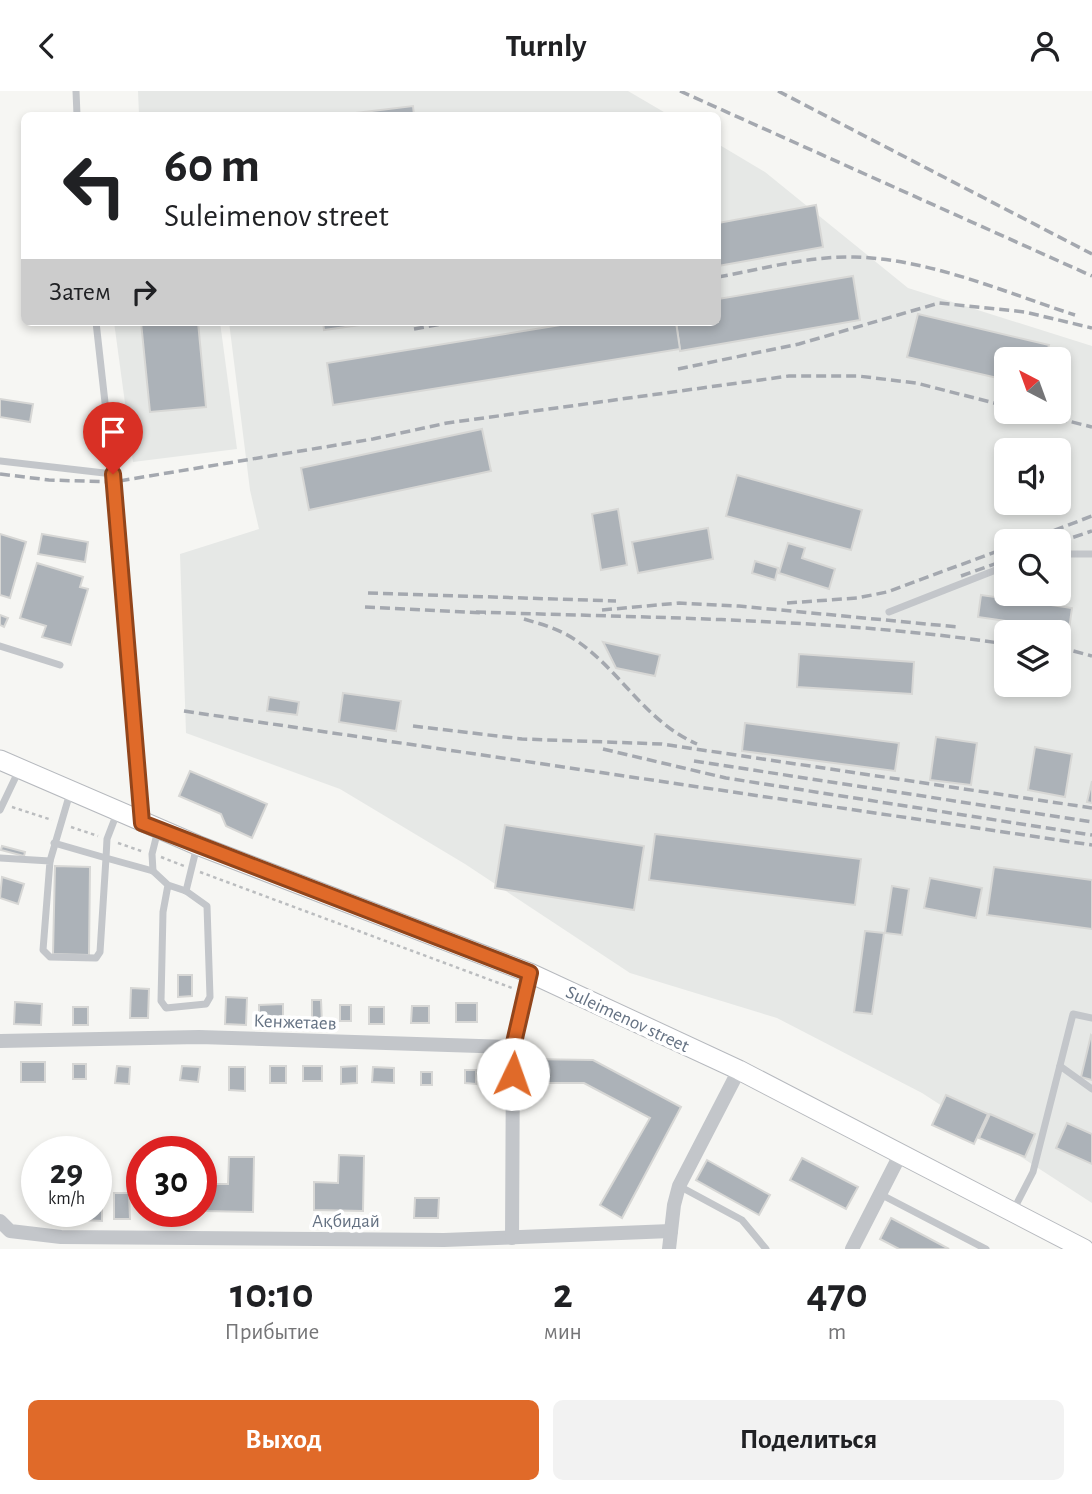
<!DOCTYPE html>
<html lang="ru">
<meta charset="utf-8">
<style>
:root{--surface:#fff;--page:#f2f2f2;--text:#202124;--muted:#757577;--accent:#e06a29}
body{margin:0;font-family:"Alegreya Sans",sans-serif;background:var(--page);color:var(--text);height:100vh;display:flex;flex-direction:column;font-size:26px;white-space:nowrap}
*{box-sizing:border-box;margin:0}
p{font-size:23px;color:var(--muted)}
.icon{flex:none;width:38px;height:38px;fill:none;stroke:currentColor;stroke-width:2;stroke-linecap:round;stroke-linejoin:round}
.map{position:relative;height:1158px;overflow:hidden}
.panel{display:flex;flex-direction:column;background:var(--surface);flex:1}
.panel>*{flex:none}
.hud{position:absolute;left:21px;top:21px;width:700px;height:214px;border-radius:10px;box-shadow:0 4px 10px #0003;background:#fff;color:var(--text);overflow:hidden}
.needle{width:46px;rotate:319deg}
.tools{position:absolute;left:994px;top:256px;display:grid;gap:14px}
.tools a{display:grid;place-items:center;width:77px;height:77px;border-radius:10px;background:var(--surface);box-shadow:0 4px 10px #0003;font-size:35px}
.speed{position:absolute;left:21px;top:1045px;display:flex;gap:14px;font-size:35px;font-weight:700;text-align:center}
.speed>*{display:grid;place-content:center;width:91px;height:91px;border-radius:50%;background:var(--surface);box-shadow:0 4px 10px #0003;line-height:1}
.speed small{font-size:18px;font-weight:400}
.speed .limit{border:10px solid #d22;background:#fff;color:#111}
.pin{position:absolute;display:grid;place-items:center;width:60px;height:60px;color:#fff;margin:-72px -30px;border-radius:50% 50% 50% 0;rotate:-45deg;box-shadow:0 0 7px #0007}
.pin .icon{rotate:45deg}
.me{position:absolute;width:77px;margin:-38px;rotate:3deg;stroke-linejoin:round;filter:drop-shadow(0 0 5px #0008)}
.turn{display:flex;align-items:center;gap:24px;height:147px;padding:0 28px;font-size:32px}
.turn .icon{width:91px;height:91px;stroke-width:2.5}
.turn b{display:block;font-size:49px;line-height:60px}
.then{display:flex;align-items:center;height:66px;padding:0 28px;background:#0003;gap:14px;font-size:26px}
.eta{display:flex;justify-content:space-evenly;align-items:center;height:119px;text-align:center}
.eta b{font-size:42px;font-weight:700;line-height:49px}
.button{display:flex;gap:14px;margin-top:auto;padding:14px 28px}
.button a{flex:1;height:80px;border-radius:10px;background:var(--accent);color:#fff;font-size:28px;font-weight:700;line-height:80px;text-align:center}
.button a+a{background:var(--page);color:var(--text)}
header{display:flex;justify-content:space-between;align-items:center;height:91px;padding:0 28px;background:var(--surface);font-size:32px;font-weight:700}
.map>svg:first-child{display:block}
.built{fill:#e6e8e6;fill-rule:evenodd}
.building{fill:#acb2b8;stroke:#d7d7d5;stroke-width:2}
.lines{fill:none;stroke-linecap:round;stroke-linejoin:round}
.secondary-casing{stroke:#b6b9be;stroke-width:21}
.path{stroke:#bbbdbf;stroke-width:2.5;stroke-dasharray:3.5 3.5;stroke-linecap:butt}
.lane{stroke:#c3c6ca;stroke-width:7}
.street{stroke:#c3c6ca;stroke-width:14}
.secondary{stroke:#fff;stroke-width:19}
.rail{stroke:#a4a8af;stroke-width:3.5;stroke-dasharray:10 5;stroke-linecap:butt}
.route-casing{stroke:#92451b;stroke-width:18}
.route{stroke:#e06a29;stroke-width:12}
.labels{text-anchor:middle;stroke-width:7;stroke-linejoin:round;paint-order:stroke}
.street-label{font-size:19px;fill:#657283;stroke:#fff}
</style>
<header><svg class="icon" aria-label="back" viewBox="0 0 24 24"><path d="M15 5l-7 7 7 7"/></svg>Turnly<svg class="icon" aria-label="person" viewBox="0 0 24 24"><circle cx="12" cy="8" r="4"/><path d="M4 21q1-7 8-7t8 7"/></svg></header>
<div class="map">
<svg width="1092" height="1158" viewBox="0 0 1092 1158">
<rect width="100%" height="100%" fill="#f6f6f3"/>
<g class="built">
<polygon points="138,0 628,0 669,24 139,24"/>
<path d="M718 53 765 81 908 197 1092 255V1112L922 1002 777 927 630 882 465 773 340 698 186 642 180 463 259 438 250 399 229 231H718ZM1006 268H1059V320H1006ZM1006 359H1059V411H1006ZM1006 450H1059V502H1006ZM1006 541H1059V593H1006Z"/>
<polygon points="114,231 220,231 237,358 133,371"/>
</g>
<g class="building">
<polygon points="413,15 414,24 339,24"/>
<polygon points="816,114 823,156 718,175 718,132"/>
<polygon points="853,185 860,229 680,260 676,231 718,231 718,208"/>
<polygon points="918,223 1049,254 1045,268 1006,268 1006,289 907,266"/>
<polygon points="141,231 198,231 206,316 150,321"/>
<polygon points="323,231 381,231 324,239"/>
<polygon points="579,231 676,231 680,258 333,314 327,272"/>
<polygon points="0,308 33,313 30,331 0,326"/>
<polygon points="482,338 491,380 309,419 301,377"/>
<polygon points="737,384 862,419 851,459 726,425"/>
<polygon points="618,418 627,474 601,479 592,423"/>
<polygon points="708,437 713,468 638,482 632,451"/>
<polygon points="0,443 26,451 10,507 0,504"/>
<polygon points="42,443 88,451 85,471 38,463"/>
<polygon points="788,452 805,457 802,467 835,478 829,498 779,482"/>
<polygon points="755,470 778,477 775,489 752,482"/>
<polygon points="37,472 83,486 80,496 88,498 71,554 42,546 46,535 20,527"/>
<polygon points="981,504 1072,517 1069,539 978,526"/>
<polygon points="0,524 8,527 4,536 0,534"/>
<polygon points="603,551 660,564 655,585 616,577"/>
<polygon points="799,563 914,571 912,603 797,596"/>
<polygon points="343,602 401,610 396,640 339,631"/>
<polygon points="269,606 299,611 297,624 267,620"/>
<polygon points="745,632 899,652 895,680 742,660"/>
<polygon points="936,646 977,652 971,694 930,689"/>
<polygon points="1035,656 1072,663 1065,706 1028,699"/>
<polygon points="190,680 267,713 252,747 226,735 221,723 179,705"/>
<polygon points="1092,690 1092,712 1087,711"/>
<polygon points="505,734 644,755 634,819 495,797"/>
<polygon points="655,743 861,768 855,814 649,789"/>
<polygon points="2,755 25,761 24,765 1,759"/>
<polygon points="55,775 90,776 89,864 53,863"/>
<polygon points="994,776 1092,789 1092,838 987,824"/>
<polygon points="2,786 24,793 18,813 0,807"/>
<polygon points="930,787 982,797 976,827 924,817"/>
<polygon points="892,795 909,798 902,844 885,842"/>
<polygon points="865,840 884,842 872,923 854,921"/>
<polygon points="178,884 192,884 192,905 178,906"/>
<polygon points="131,897 149,898 148,927 130,927"/>
<polygon points="226,906 247,907 246,934 225,933"/>
<polygon points="312,909 321,909 322,932 312,933"/>
<polygon points="15,911 42,913 41,934 14,933"/>
<rect x="456" y="912" width="21" height="19"/>
<polygon points="283,913 283,933 259,934 259,914"/>
<rect x="340" y="914" width="11" height="16"/>
<polygon points="412,915 429,915 429,932 411,932"/>
<rect x="73" y="916" width="15" height="18"/>
<rect x="369" y="916" width="15" height="17"/>
<polygon points="1091,944 1092,945 1092,989 1081,986"/>
<polygon points="528,968 593,969 681,1016 622,1127 600,1114 650,1027 584,992 527,992"/>
<rect x="21" y="971" width="24" height="20"/>
<rect x="73" y="973" width="13" height="15"/>
<polygon points="117,975 130,976 129,993 115,992"/>
<polygon points="182,975 200,976 198,991 180,989"/>
<rect x="270" y="975" width="16" height="17"/>
<rect x="303" y="975" width="19" height="15"/>
<polygon points="357,975 357,992 341,993 341,976"/>
<polygon points="229,976 245,976 245,1000 229,999"/>
<polygon points="373,976 394,977 394,992 372,991"/>
<polygon points="465,979 476,979 476,993 465,992"/>
<rect x="421" y="981" width="11" height="13"/>
<polygon points="946,1004 988,1023 974,1053 932,1034"/>
<polygon points="990,1023 1035,1043 1025,1066 979,1047"/>
<polygon points="1067,1032 1092,1043 1092,1073 1056,1057"/>
<polygon points="339,1064 364,1065 363,1120 314,1119 314,1091 338,1092"/>
<polygon points="229,1066 254,1066 253,1121 204,1120 204,1093 228,1093"/>
<polygon points="802,1067 858,1096 846,1118 790,1089"/>
<polygon points="707,1069 770,1104 759,1124 696,1089"/>
<polygon points="114,1102 129,1102 130,1128 114,1128"/>
<polygon points="415,1107 439,1107 438,1127 414,1127"/>
<polygon points="96,1112 102,1113 102,1130 83,1129 83,1120 96,1120"/>
<rect x="148" y="1120" width="16" height="7"/>
<polygon points="891,1127 949,1158 899,1158 880,1148"/>
</g>
<g class="lines">
<g class="secondary-casing">
<polyline id="secondary" points="0,669 197,754 530,882 739,979 1084,1158"/>
</g>
<g class="path">
<polyline points="12,716 52,729"/>
<polyline points="71,736 98,745"/>
<polyline points="118,752 144,761"/>
<polyline points="161,766 184,775"/>
<polyline points="200,781 512,897"/>
</g>
<g class="lane">
<polyline points="76,0 77,24"/>
<polyline points="96,231 113,383 142,728"/>
<polyline points="0,370 113,383"/>
<polyline points="1059,463 1092,463"/>
<polyline points="889,521 1006,475"/>
<polyline points="0,555 60,574"/>
<polyline points="0,719 19,679"/>
<polyline points="117,722 107,748 106,767 153,780 168,794 186,800 207,815 210,906 206,913 166,917 161,910 163,821 168,794"/>
<polyline points="0,767 50,770 43,859 50,866 96,867 100,861 106,767 54,752"/>
<polyline points="50,770 70,702"/>
<polyline points="153,780 152,763 158,739"/>
<polyline points="186,800 197,755"/>
<polyline points="1060,975 1092,998"/>
<polyline points="679,1095 742,1129 766,1158"/>
<polyline points="880,1103 986,1158"/>
<polyline points="1013,1120 1033,1081 1073,923 1092,927"/>
</g>
<g class="street">
<polyline points="0,950 199,946 513,956 530,882"/>
<polyline points="0,1130 10,1140 61,1146 444,1149 671,1140"/>
<polyline points="512,1147 513,956"/>
<polyline points="669,1158 674,1114 679,1095 739,979"/>
<polyline points="852,1158 901,1062"/>
</g>
<use href="#secondary" class="secondary"/>
<g class="rail">
<polyline points="680,0 1092,185"/>
<polyline points="778,0 1092,163"/>
<path d="M718 186C762 178 809 165 854 166 930 168 1004 201 1075 224"/>
<polyline points="414,238 453,231"/>
<polyline points="678,278 799,253 939,212 1025,221 1092,237"/>
<polyline points="1028,320 1092,336"/>
<polyline points="0,383 49,389 113,391 373,348 447,332 789,285 858,285 916,292 1006,315"/>
<polyline points="1026,450 1092,425"/>
<polyline points="1059,451 1092,440"/>
<polyline points="961,485 1006,469"/>
<polyline points="368,502 616,510"/>
<polyline points="787,512 857,507 887,501 1006,457"/>
<polyline points="365,516 486,522"/>
<polyline points="602,519 679,512 739,515 958,536"/>
<path d="M476 521C651 527 833 527 1006 553"/>
<path d="M524 528C541 533 559 538 574 548 620 578 644 630 697 653"/>
<polyline points="1059,556 1092,565"/>
<polyline points="184,620 1092,754"/>
<polyline points="413,635 522,648 662,653 1092,717"/>
<polyline points="603,658 726,687 1092,744"/>
<polyline points="694,670 1092,731"/>
</g>
</g>
<g class="lines">
<g class="route-casing">
<polyline id="route" points="113,383 142,732 530,882 513,956 513,983"/>
</g>
<use href="#route" class="route"/>
</g>
<g class="labels">
<g class="street-label">
<text transform="translate(628 927) rotate(25)" y="7">Suleimenov street</text>
<text transform="translate(295 930) rotate(2)" y="7">Кенжетаев</text>
<text x="346" y="1136">Ақбидай</text>
</g>
</g>
</svg>
<div class="tools">
<a><svg class="needle" viewBox="-14 -14 28 28"><path d="M0-13l5 13h-10z" fill="#e53935"/><path d="M0 13l5-13h-10z" fill="#757577"/></svg></a>
<a><svg class="icon" aria-label="sound" viewBox="0 0 24 24"><path d="M4 9h4l5-4v14l-5-4H4zM17 9q2 3 0 6"/></svg></a>
<a><svg class="icon" aria-label="search" viewBox="0 0 24 24"><circle cx="10" cy="10" r="6"/><path d="M15 15l6 6"/></svg></a>
<a><svg class="icon" aria-label="layers" viewBox="0 0 24 24"><path d="M12 4l9 5-9 5-9-5zM3 14l9 5 9-5"/></svg></a>
</div>
<div class="speed"><div>29<small>km/h</small></div><div class="limit">30</div></div>
<div class="pin" style="left:113px;top:383px;background:#d93025"><svg class="icon" aria-label="arrive" viewBox="0 0 24 24"><path d="M6 21V4h12l-3 4 3 4H6"/></svg></div>
<svg class="me" style="left:513px;top:983px" viewBox="-20 -20 40 40"><circle r="19" fill="#fff"/><path d="M0-13L10 11 0 6-10 11z" fill="#e06a29"/></svg>
<div class="hud">
<div class="turn"><svg class="icon" aria-label="left" viewBox="0 0 24 24"><path d="M17 20v-9H6M10 6l-5 5 5 5"/></svg><div><b>60 m</b>Suleimenov street</div></div>
<div class="then">Затем<svg class="icon" aria-label="right" viewBox="0 0 24 24"><path d="M7 20v-9h11M14 6l5 5-5 5"/></svg></div>
</div>
</div>
<section class="panel">
<div class="eta">
<div><b>10:10</b><p>Прибытие</p></div>
<div><b>2</b><p>мин</p></div>
<div><b>470</b><p>m</p></div>
</div>
<div class="button"><a>Выход</a><a>Поделиться</a></div>
</section>
